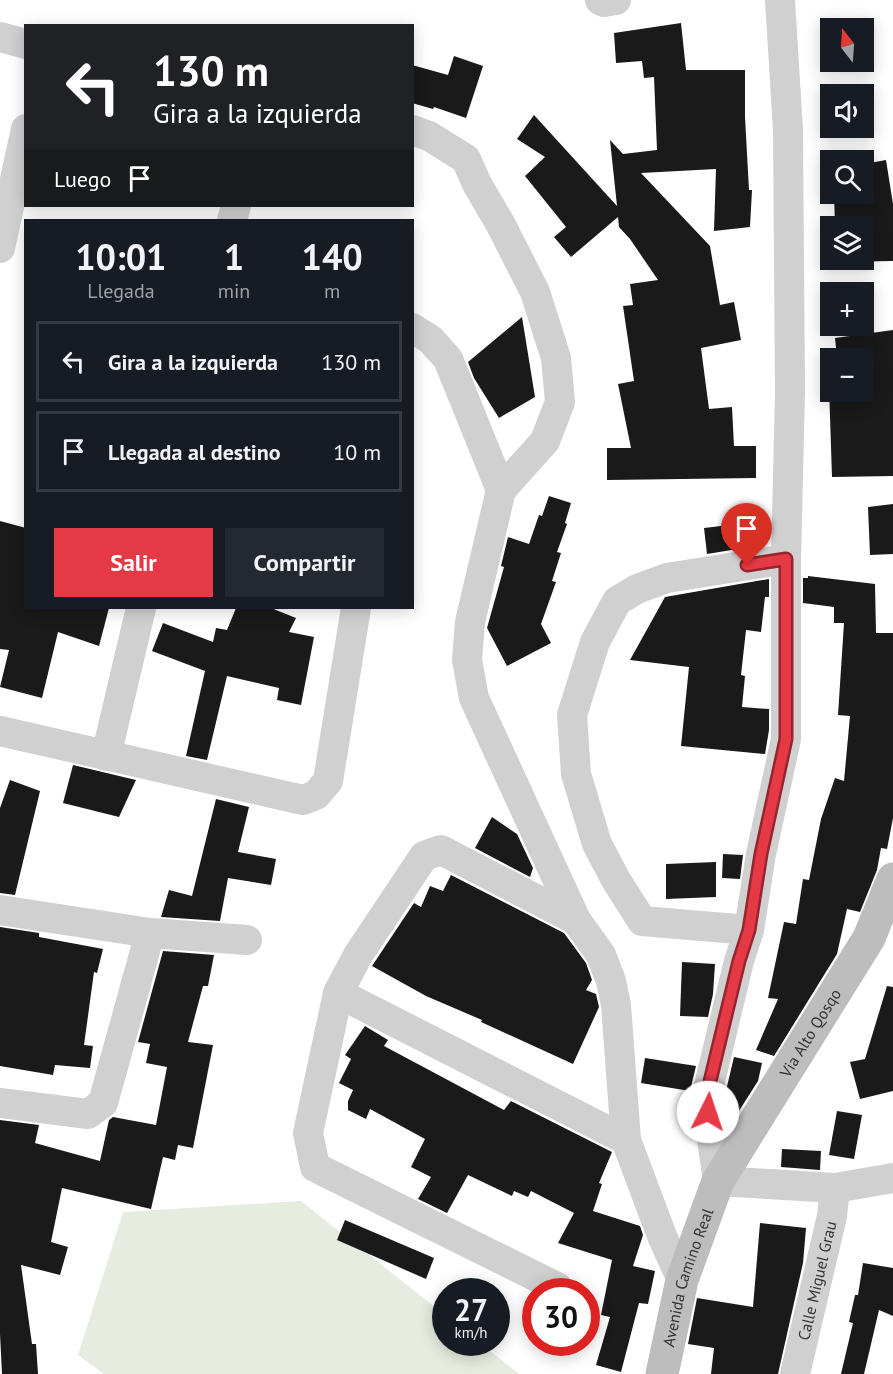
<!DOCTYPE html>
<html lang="es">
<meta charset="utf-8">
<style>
:root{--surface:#171b24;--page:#242831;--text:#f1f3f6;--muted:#9ea1a6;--line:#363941;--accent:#e63946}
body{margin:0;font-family:"PT Sans",sans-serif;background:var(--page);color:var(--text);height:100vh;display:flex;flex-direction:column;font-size:22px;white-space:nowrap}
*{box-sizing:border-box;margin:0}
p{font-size:20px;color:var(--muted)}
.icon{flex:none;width:33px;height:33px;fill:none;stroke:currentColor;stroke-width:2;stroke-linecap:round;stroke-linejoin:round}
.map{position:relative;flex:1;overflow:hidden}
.details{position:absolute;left:24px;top:219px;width:390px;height:390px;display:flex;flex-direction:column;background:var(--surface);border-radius:0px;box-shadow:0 3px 15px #0003}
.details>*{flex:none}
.guide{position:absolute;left:24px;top:24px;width:390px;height:183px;border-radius:0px;box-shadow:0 3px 15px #0003;background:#202124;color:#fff;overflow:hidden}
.needle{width:39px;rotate:343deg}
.buttons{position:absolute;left:820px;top:18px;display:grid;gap:12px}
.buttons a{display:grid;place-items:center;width:54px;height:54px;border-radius:0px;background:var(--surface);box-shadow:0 3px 15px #0003;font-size:30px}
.speed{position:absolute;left:432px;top:1278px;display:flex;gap:12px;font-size:30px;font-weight:700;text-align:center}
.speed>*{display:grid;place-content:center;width:78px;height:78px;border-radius:50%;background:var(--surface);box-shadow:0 3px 15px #0003;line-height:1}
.speed small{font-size:15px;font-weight:400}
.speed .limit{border:9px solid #d22;background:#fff;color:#111}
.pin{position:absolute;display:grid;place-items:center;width:51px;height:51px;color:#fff;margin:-62px -26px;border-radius:50% 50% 50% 0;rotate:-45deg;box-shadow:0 0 6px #0007}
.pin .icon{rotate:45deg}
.me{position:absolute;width:66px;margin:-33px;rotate:4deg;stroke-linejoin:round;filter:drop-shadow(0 0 4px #0008)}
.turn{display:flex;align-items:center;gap:21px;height:126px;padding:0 30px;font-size:27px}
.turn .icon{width:78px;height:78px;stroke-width:2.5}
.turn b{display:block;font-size:42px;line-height:51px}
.then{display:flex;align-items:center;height:57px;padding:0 30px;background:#0003;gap:12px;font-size:22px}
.eta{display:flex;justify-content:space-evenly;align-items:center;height:102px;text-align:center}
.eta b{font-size:36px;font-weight:800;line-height:42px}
.action{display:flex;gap:12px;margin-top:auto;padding:12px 30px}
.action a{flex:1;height:69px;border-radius:0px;background:var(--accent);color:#fff;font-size:24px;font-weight:800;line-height:69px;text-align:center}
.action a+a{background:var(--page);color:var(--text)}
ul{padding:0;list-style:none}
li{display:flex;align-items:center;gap:18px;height:81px;margin:0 12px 9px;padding:0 18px;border:3px solid var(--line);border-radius:0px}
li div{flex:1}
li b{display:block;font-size:22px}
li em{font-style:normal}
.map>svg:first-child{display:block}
.green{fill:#e6ecdf}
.building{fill:#1a1a1a}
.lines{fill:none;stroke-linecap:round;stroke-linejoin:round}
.street{stroke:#d0d0d0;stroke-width:30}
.secondary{stroke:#bdbdbd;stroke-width:33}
.route-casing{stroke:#96252e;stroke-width:15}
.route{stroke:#e63946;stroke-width:10}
.labels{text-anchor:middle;stroke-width:6;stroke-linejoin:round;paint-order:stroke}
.street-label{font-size:16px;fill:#333;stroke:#fff}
</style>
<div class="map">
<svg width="893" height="1374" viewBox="0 0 893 1374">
<rect width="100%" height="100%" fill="#fff"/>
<polygon class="green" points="301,1201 445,1315 446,1342 480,1343 519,1374 104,1374 78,1355 123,1212"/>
<g class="building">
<polygon points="681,23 686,70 745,70 745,117 749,190 752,190 750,227 714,231 716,169 641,173 710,246 720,305 734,302 741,340 701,348 709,409 732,407 734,446 756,446 756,478 607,480 607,448 631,448 618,384 634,381 623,306 633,305 630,284 658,280 630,239 619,227 618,217 571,257 554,237 566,227 525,176 545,157 517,139 534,115 617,206 610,140 623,154 657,150 654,77 644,78 642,61 616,63 614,33"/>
<polygon points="454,56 483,66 466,118 434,107 433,109 412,103 412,65 448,75"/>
<polygon points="886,160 893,204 893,261 836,262 836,260 864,260 864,226 835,226 834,194 864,194 864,164"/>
<polygon points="522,317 535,397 499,418 474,378 468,362"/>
<polygon points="893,330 893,476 832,477 829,386 831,386 831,392 864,392 864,358 837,358 835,338"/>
<polygon points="549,496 571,503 565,523 567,524 557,552 561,553 552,581 556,582 541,624 551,643 507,666 487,628 504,567 501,566 508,537 529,544 539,515 542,516"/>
<polygon points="893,504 893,554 870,555 868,507"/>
<polygon points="0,521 26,528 26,608 109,608 99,646 58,632 42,698 0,687 9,650 0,649"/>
<polygon points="747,523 750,547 707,554 704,528"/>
<polygon points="808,576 875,584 876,633 893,633 893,818 887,849 881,848 877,870 860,912 847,909 837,954 774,1056 756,1050 778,999 768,998 784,922 796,924 803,879 809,880 821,819 835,778 844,781 850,716 838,715 844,623 834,623 834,607 803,603 803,578 808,578"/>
<polygon points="769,579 769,597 765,597 761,632 746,630 741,675 745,676 742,707 769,709 769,730 765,754 681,746 689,667 630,660 665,597"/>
<polygon points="236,608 271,608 296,618 289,632 314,637 301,705 277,700 279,688 227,676 207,760 186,756 205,671 152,651 163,623 213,642 216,628 227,630"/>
<polygon points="73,765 136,780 119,817 63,803"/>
<polygon points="10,780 40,791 15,895 0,893 0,808"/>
<polygon points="216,799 249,807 238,852 276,859 271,885 228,878 220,921 161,917 169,890 192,896"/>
<polygon points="492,817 517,834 533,868 530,877 475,848"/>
<polygon points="723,854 743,855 740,879 722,878"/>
<polygon points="716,862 716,897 666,899 666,864"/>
<polygon points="451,875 564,933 586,963 592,980 586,990 596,994 599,1007 573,1064 481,1022 482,1020 426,996 372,966 414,903 421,907 430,886 443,891"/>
<polygon points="0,927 39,933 39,937 103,949 97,973 94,972 84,1045 93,1046 90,1068 55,1065 53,1075 0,1066"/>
<polygon points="163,951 214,955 208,986 203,986 188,1042 213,1045 193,1148 178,1145 175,1160 163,1157 151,1209 62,1188 51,1242 68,1247 60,1275 21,1265 32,1344 36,1344 38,1374 2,1374 0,1334 0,1120 39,1125 35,1143 100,1161 109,1120 113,1117 156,1125 167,1067 146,1063 150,1044 138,1042"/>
<polygon points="682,962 715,964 713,994 708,1017 680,1016"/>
<polygon points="887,986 893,987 893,1091 860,1099 850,1062 865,1059"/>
<polygon points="365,1026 388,1040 384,1046 504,1110 511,1101 612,1152 599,1183 602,1184 593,1211 640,1226 643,1235 633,1266 655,1271 648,1304 639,1303 621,1372 596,1365 610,1317 601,1315 612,1260 558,1243 574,1213 531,1191 528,1197 514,1191 512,1196 468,1175 447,1213 418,1199 431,1177 411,1167 425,1139 370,1109 366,1119 348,1110 348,1101 353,1090 339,1083 351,1059 345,1055"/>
<polygon points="734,1057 762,1063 758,1081 737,1114 725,1111 724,1099"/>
<polygon points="645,1058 696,1066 690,1091 641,1083"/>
<polygon points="837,1111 862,1115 854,1159 829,1155"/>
<polygon points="782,1149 821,1151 820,1170 781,1167"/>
<polygon points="345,1220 434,1258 426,1279 337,1240"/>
<polygon points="760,1223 806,1228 803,1263 778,1374 711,1374 714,1348 688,1344 697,1298 753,1307"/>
<polygon points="863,1263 893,1268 893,1316 879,1310 864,1374 841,1374 853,1323 849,1322 855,1295 858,1295"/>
</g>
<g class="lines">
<g class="street">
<polyline points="600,0 604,2 616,0"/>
<polyline points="780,0 788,130 790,393 786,559 786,739 761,854 749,930 739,961 706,1098 718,1181 835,1188 893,1178"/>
<polyline points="0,37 26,44"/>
<polyline points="412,130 429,136 466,159 477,184 501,225 535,292 556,358 560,402 545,441 501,490"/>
<polyline points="232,220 236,206"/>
<polyline points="0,248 26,129"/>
<polyline points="412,328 430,339 448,359 501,490 470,622 467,660 474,698 576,920 601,955 611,981 616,1005 626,1140 662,1236 682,1280"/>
<polyline points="0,731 303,800 316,795 328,781 356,608"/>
<polyline points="106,756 141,608"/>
<polyline points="0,910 150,933 247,940"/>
<polyline points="749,930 642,921 616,880 597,844 576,774 572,715 595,642 617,601 637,589 667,578 786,559"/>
<polyline points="338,993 626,1140"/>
<polyline points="0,1103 88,1114 103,1103 150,933"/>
<polyline points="557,1287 315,1167 308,1133 338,993 358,955 424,856 441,850 576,920"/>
<path id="s1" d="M795 1374 832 1216 835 1188"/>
</g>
<path class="secondary" id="s2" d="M662 1374 682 1280 718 1181 869 938 893 879"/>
</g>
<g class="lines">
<g class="route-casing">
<polyline id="route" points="708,1112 706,1098 739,961 749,930 761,854 786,739 786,559 747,565"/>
</g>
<use href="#route" class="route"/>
</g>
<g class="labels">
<g class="street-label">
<text dy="6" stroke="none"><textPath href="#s2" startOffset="376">Via Alto Qosqo</textPath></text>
<text dy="6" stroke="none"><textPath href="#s2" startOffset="100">Avenida Camino Real</textPath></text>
<text dy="6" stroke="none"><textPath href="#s1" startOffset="96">Calle Miguel Grau</textPath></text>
</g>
</g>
</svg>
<div class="buttons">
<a><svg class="needle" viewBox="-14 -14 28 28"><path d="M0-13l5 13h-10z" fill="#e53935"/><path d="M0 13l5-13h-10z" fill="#9ea1a6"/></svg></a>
<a><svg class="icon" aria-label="sound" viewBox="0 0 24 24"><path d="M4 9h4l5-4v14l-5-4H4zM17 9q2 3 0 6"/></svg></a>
<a><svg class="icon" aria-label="search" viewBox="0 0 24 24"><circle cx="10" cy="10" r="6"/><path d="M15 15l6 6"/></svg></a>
<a><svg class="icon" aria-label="layers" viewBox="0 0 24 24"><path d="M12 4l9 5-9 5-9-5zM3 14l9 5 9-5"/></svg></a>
<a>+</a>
<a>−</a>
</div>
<div class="speed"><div>27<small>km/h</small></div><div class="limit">30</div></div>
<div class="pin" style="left:747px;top:565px;background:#d93025"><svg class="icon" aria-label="arrive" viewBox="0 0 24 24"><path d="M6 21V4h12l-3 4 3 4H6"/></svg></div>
<svg class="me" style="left:708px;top:1112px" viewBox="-20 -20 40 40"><circle r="19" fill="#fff"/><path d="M0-13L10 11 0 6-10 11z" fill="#e63946"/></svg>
<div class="guide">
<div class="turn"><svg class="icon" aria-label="left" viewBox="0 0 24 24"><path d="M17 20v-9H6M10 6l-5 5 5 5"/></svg><div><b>130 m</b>Gira a la izquierda</div></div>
<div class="then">Luego<svg class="icon" aria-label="arrive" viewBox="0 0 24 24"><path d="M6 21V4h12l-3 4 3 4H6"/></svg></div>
</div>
<section class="details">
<div class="eta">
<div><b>10:01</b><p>Llegada</p></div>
<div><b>1</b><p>min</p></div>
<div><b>140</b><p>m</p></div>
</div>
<ul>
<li><svg class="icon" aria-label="left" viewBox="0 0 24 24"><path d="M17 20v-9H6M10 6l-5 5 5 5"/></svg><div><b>Gira a la izquierda</b></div><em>130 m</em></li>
<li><svg class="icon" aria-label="arrive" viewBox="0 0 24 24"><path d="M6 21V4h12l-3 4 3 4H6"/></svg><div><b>Llegada al destino</b></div><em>10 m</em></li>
</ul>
<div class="action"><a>Salir</a><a>Compartir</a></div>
</section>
</div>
